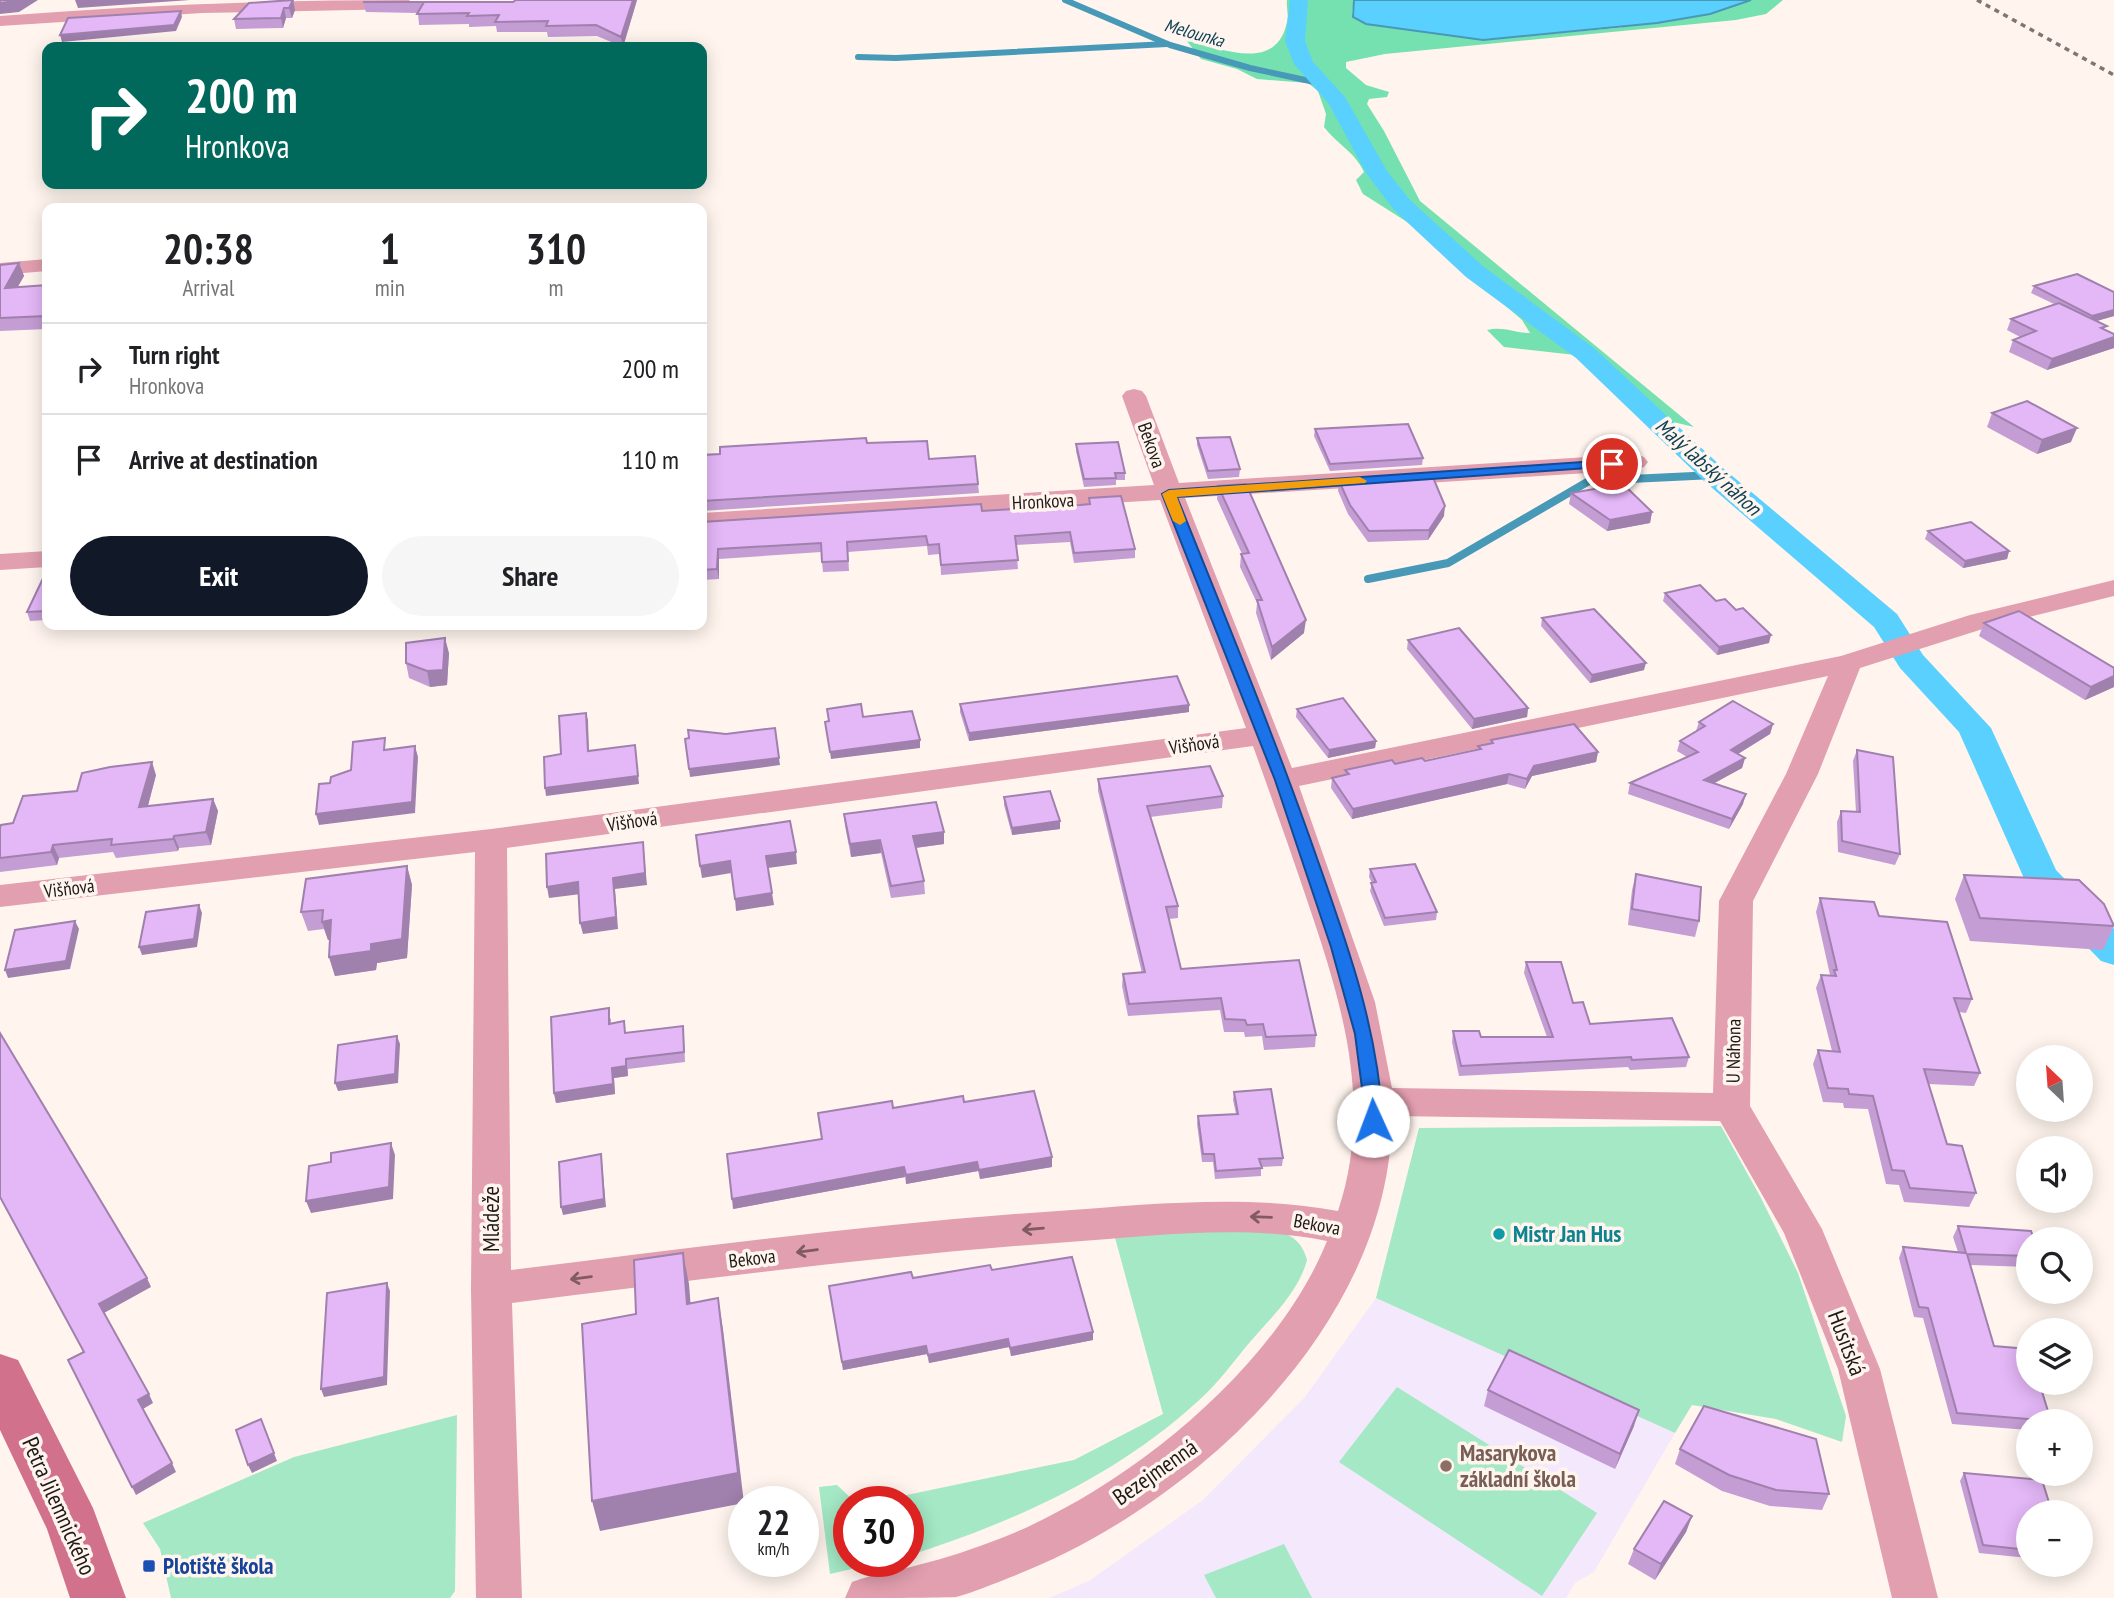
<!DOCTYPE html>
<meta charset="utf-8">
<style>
:root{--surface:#fff;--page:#f6f6f6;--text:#202124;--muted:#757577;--line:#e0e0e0;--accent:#111827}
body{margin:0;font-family:"PT Sans Narrow",sans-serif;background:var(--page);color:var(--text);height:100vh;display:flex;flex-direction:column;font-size:26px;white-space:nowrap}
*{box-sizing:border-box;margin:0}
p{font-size:23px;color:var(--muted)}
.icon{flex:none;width:38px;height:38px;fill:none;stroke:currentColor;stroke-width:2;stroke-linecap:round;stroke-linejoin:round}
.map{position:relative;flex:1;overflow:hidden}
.side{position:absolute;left:42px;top:203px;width:665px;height:427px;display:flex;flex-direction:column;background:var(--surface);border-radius:14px;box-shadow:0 4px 18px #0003}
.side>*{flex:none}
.banner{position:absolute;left:42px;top:42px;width:665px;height:147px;border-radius:14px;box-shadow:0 4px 18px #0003;background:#00695c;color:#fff;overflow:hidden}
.needle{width:46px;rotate:335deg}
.tools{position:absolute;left:2016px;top:1045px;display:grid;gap:14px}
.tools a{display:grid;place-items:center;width:77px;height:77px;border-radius:50%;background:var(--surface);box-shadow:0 4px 18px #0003;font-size:35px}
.speed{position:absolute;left:728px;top:1486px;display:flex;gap:14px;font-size:35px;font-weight:700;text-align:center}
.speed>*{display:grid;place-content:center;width:91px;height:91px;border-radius:50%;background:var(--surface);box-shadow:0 4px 18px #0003;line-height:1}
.speed small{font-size:18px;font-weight:400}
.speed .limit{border:10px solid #d22;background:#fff;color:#111}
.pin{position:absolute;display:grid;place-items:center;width:60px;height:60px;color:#fff;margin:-30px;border:4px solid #fff;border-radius:50%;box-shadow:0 2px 7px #0007}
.me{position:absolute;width:77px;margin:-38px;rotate:358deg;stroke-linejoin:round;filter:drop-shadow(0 0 5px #0008)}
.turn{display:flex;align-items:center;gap:24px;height:147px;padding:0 28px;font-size:32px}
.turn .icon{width:91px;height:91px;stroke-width:2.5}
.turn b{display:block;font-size:49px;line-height:60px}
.eta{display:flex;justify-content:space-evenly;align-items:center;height:119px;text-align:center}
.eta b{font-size:42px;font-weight:800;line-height:49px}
.cta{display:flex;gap:14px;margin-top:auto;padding:14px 28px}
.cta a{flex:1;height:80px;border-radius:42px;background:var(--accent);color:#fff;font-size:28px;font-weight:800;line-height:80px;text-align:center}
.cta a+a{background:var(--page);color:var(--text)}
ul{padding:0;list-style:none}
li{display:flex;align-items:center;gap:21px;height:91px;padding:0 28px;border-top:2px solid var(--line)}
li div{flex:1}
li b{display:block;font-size:26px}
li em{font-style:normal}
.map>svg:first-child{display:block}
.education{fill:#f4e8fc}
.green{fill:#a4e8c5}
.forest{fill:#76e1b0}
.water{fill:#5ad0fe;stroke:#4899b8;stroke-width:2}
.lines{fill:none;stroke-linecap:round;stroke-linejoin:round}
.stream-far1{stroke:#4899b8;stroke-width:6}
.stream{stroke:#4899b8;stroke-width:8}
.canal{fill:#5ad0fe;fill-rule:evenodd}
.street{fill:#e29faf;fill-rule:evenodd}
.secondary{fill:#d2718c;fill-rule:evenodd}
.rail{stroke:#7d7671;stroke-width:3.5;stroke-dasharray:5 5;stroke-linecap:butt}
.wall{fill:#c49dd4}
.shaded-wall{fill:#a080ad}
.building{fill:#e4b7f7;stroke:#a080ad;stroke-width:2}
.oneway{stroke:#805c62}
.route{fill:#1a73e8;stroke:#114b97;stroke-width:2}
.slow{fill:#f59e0b}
.culture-dot{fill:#0f9aa8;stroke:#fff5ee;stroke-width:2.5}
.education-dot{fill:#8d6e63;stroke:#fff5ee;stroke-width:2.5}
.transit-dot{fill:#1a4fb4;stroke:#fff5ee;stroke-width:2.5}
.labels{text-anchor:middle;stroke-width:7;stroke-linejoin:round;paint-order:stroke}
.far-water-label{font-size:18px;font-style:italic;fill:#0e4255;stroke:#fff5ee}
.street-label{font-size:19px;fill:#1f1a16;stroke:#fff5ee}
.water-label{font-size:21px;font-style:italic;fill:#0e4255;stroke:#fff5ee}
.near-street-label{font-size:23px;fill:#1f1a16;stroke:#fff5ee}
.near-culture-label{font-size:23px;font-weight:bold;fill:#0d838f;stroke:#fff5ee;text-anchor:start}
.near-education-label{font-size:23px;font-weight:bold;fill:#785e54;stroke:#fff5ee;text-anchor:start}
.near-transit-label{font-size:23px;font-weight:bold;fill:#164399;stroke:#fff5ee;text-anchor:start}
</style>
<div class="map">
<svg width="2114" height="1598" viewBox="0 0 2114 1598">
<rect width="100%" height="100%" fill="#fff5ee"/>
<polygon class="education" points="1376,1298 1675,1433 1594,1572 1575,1583 1566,1598 1049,1598 1089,1581 1203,1500 1305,1397"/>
<g class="green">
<polygon points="1721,1126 1761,1198 1798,1273 1846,1416 1842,1442 1776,1419 1692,1405 1675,1433 1376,1298 1419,1128"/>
<path d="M1263 1227C1284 1232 1301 1236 1307 1260 1299 1291 1271 1318 1250 1342 1233 1362 1217 1385 1197 1402 1115 1477 1013 1522 908 1556V1502H873L1074 1460 1163 1414 1114 1234Z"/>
<polygon points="1397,1387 1597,1513 1542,1596 1339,1462"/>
<polygon points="457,1415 455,1591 450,1598 171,1598 160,1549 143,1523 294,1457"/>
<polygon points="837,1485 854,1501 849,1502 849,1561 886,1561 830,1574 819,1487"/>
<polygon points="1284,1544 1312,1598 1216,1598 1204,1575"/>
</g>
<path class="forest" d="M1287 0H1354L1352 14 1366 24 1483 40 1616 28 1710 14 1751 0H1783L1766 14 1736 20 1385 54 1346 62V68L1366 85 1389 92 1387 97 1369 99 1367 104 1384 131 1420 201 1694 427 1636 413 1575 355 1504 347 1487 330C1504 326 1514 333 1530 333L1522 320 1415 227 1363 194 1356 180 1364 172C1355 152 1337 144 1324 127L1326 114 1318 91 1308 83 1257 79 1237 69 1201 59 1186 40C1221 48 1276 74 1287 22 1289 15 1286 7 1287 0Z"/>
<polygon class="water" points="1354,0 1751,0 1710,14 1657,23 1483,40 1366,24 1353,17"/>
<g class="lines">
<g class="stream-far1">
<polyline points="1065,0 1170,45 1250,68 1319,83"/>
<polyline points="858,57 896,58 1167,44"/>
</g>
<polyline class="stream" points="1368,579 1448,563 1589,481 1714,475"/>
<polygon class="canal" points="1290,0 1308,0 1305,41 1313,62 1345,97 1387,171 1410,200 1484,267 1594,348 1724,469 1897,614 1923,655 1991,728 2056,870 2114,929 2114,965 2101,961 2027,885 1959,732 1900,668 1874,627 1704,481 1576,358 1466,277 1394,210 1366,173 1329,104 1294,64 1285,41"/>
<g class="street">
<path d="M409 0 413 4 405 9 202 13 0 26V16C137 5 272 0 409 0Z"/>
<polygon points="47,259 47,271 0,275 0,263"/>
<path d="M1134 389 1142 391 1146 396 1179 483 1635 454 1644 457 1648 462 1644 467 1635 470 1185 498 1292 768 1841 656 1970 615 2114 580V596L1989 627 1860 668 1818 774 1753 901 1750 1106 1822 1229 1880 1369 1938 1598H1892L1838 1369 1784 1233 1720 1121 1392 1116C1391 1325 1193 1507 1011 1577 993 1584 975 1592 956 1597 929 1598 875 1598 845 1598L852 1582C873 1574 896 1571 918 1565 946 1558 973 1549 999 1539 1126 1490 1276 1368 1327 1241 1243 1224 1153 1236 1069 1242 882 1255 697 1280 512 1303L522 1598H476L471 1289 475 852 0 907V885L491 829 1246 728 1160 500 702 529V513L1154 485 1122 396 1126 391ZM1828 676 1786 774 1719 901 1713 1093 1392 1088 1375 1002 1299 786ZM1253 746C1272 799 1291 852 1309 906 1343 1006 1373 1106 1338 1211 1246 1194 1151 1204 1058 1211 875 1223 693 1248 511 1270L507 848Z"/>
<polygon points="47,551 47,567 0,570 0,554"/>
</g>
<polygon class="secondary" points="0,1354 18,1360 93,1508 126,1598 70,1598 47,1529 0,1430"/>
<polyline class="rail" points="1977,0 2114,75"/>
</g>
<g class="wall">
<polygon points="293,0 295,10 292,18 286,18 283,28 236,29 234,19"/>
<polygon points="637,0 623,47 597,36 548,37 547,32 497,32 496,26 469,27 469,24 419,25 418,13 366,12 363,2 513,2"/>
<polygon points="19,263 24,276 17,287 47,285 47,329 0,331 0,265"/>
<polygon points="2034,286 2114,292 2114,316 2096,321 2105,330 2114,334 2114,348 2047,370 2009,352 2013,340 2020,337 2007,330 2011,319 2054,304 2031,293"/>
<polygon points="1992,413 2071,442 2037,454 1987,427"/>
<polygon points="1315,429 1423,458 1422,465 1330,471 1314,436"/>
<polygon points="1197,438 1240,469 1239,477 1208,479 1197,445"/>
<polygon points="867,443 929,459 978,484 979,493 702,511 702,455"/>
<polygon points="1076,444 1125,473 1125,480 1116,480 1116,485 1084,487 1076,451"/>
<polygon points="1339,481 1444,516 1428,540 1368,542 1348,514 1338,491"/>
<polygon points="1218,486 1304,633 1271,660 1256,613 1257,603 1240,567 1241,554 1242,554 1217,499"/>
<polygon points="1571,493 1652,512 1650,523 1607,531 1569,504"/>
<polygon points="1089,498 1135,549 1135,558 1074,563 1070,542 1016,545 1018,569 941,575 940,554 928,555 927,546 848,552 849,571 823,572 821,552 719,559 719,579 702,580 702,522 982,511 1089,505"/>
<polygon points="1928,531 2009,551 2007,559 1963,568 1925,539"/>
<polygon points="47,570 47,620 30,621 27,612"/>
<polygon points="1665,593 1716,601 1769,643 1717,655 1663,601"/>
<polygon points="1542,618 1644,670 1590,683 1541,626"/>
<polygon points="1984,623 2114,668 2114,687 2085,700 1979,636"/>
<polygon points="1408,640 1528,708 1527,717 1472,729 1407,649"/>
<polygon points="449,653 447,685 430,687 409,678 406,663"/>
<polygon points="960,704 1189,705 1189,712 969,741 960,712"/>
<polygon points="1297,709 1376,741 1375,748 1328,758 1296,717"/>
<polygon points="1699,722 1773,724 1770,734 1738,754 1745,758 1742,768 1714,783 1743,804 1729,829 1628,794 1630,783 1687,757 1677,751 1680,741 1696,731"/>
<polygon points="1491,740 1598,752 1596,762 1532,776 1525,789 1507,784 1352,819 1331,788 1332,778 1345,775 1345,770 1425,761 1478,750 1478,746 1490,743"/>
<polygon points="1857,750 1900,854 1895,865 1838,852 1837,822 1841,811 1856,812 1853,761"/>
<polygon points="156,775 148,806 213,799 218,811 211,845 179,848 178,851 116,858 113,852 59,858 57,865 0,872 0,828 13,823 77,791"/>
<polygon points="1098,779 1223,796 1222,808 1150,817 1178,906 1178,918 1169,919 1181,969 1316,1035 1315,1047 1264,1050 1262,1036 1245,1037 1244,1032 1224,1032 1220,1010 1128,1016 1122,986 1123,974 1142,973 1098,791"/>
<polygon points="1004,797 1060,829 1012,835 1004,805"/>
<polygon points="844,814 944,844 916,848 924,881 925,894 891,898 881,853 851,857 845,826"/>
<polygon points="407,866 412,885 407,958 377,963 376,970 335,976 329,957 330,940 328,940 324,929 308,931 301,912"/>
<polygon points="1370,869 1437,912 1436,920 1384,926 1370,891 1372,883 1369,877"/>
<polygon points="1636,874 1699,921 1695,937 1628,925 1632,890"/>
<polygon points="1964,875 2114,926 2103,950 1970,941 1955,899"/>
<polygon points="1820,898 1879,916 1972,999 1966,1013 1959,1012 1980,1073 1974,1086 1928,1084 1947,1144 1976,1193 1969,1207 1904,1202 1899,1185 1886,1184 1868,1109 1844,1108 1843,1103 1823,1102 1813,1064 1818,1050 1832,1051 1816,988 1821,975 1830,975 1816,912"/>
<polygon points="1526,962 1573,1003 1590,1024 1689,1057 1686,1067 1630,1070 1628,1067 1459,1076 1452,1042 1453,1031 1481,1037 1547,1037 1524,973"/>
<polygon points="611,1018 611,1023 626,1033 683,1026 684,1036 685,1062 628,1069 628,1076 614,1078 615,1094 556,1103 554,1093"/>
<polygon points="1234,1092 1283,1158 1282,1166 1261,1167 1261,1176 1215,1179 1213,1162 1202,1162 1197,1124 1198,1116 1236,1114 1233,1100"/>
<polygon points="964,1102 1052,1157 1052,1167 980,1179 978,1171 906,1184 905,1177 733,1209 822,1139 893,1108"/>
<polygon points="1958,1226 2028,1239 2028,1267 1971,1265 1994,1346 2051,1421 2028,1421 2028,1430 1952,1424 1923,1318 1914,1317 1899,1258 1903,1247 1958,1252 1953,1237"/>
<polygon points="992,1270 1093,1332 1093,1340 1011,1356 1009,1347 929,1363 927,1354 843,1370 830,1294 913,1278"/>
<polygon points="1488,1390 1634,1426 1615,1469 1484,1406"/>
<polygon points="1680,1449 1829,1494 1822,1510 1770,1506 1722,1491 1675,1464"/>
<polygon points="1964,1473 2028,1512 2028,1558 1979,1553 1960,1481"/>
<polygon points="1692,1516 1686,1532 1655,1580 1628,1564 1634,1549"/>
</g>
<g class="shaded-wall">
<polygon points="18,0 38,0 19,12 0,14 0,3"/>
<polygon points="75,0 190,0 78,8"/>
<polygon points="293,0 295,10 292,18 289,8"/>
<polygon points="633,0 637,0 623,47 621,37"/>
<polygon points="284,8 286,18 283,28 281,18"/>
<polygon points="181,11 182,17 176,31 62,42 60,35"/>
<polygon points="19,263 24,276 10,301 5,288"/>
<polygon points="2114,310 2114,316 2090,323 2092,316"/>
<polygon points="2114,337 2114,348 2047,370 2052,359"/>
<polygon points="2077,428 2071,442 2037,454 2042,440"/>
<polygon points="1445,506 1444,516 1428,540 1429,530"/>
<polygon points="1652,512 1650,523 1607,531 1610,520"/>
<polygon points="718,549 719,559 719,579 717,569"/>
<polygon points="2009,551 2007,559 1963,568 1965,561"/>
<polygon points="1306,620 1304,633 1271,660 1272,647"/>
<polygon points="1771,635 1769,643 1717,655 1719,647"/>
<polygon points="445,638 449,653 447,685 430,687 427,671"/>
<polygon points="1646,663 1644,670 1590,683 1592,675"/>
<polygon points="2114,676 2114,687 2085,700 2091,687"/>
<polygon points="1189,705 1189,712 969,741 969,733"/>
<polygon points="1528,708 1527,717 1472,729 1474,719"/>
<polygon points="586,713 588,720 589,759 588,751"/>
<polygon points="1773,724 1770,734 1728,760 1731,750"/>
<polygon points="920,740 920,748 831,759 830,752"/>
<polygon points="1376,741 1375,748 1328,758 1329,750"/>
<polygon points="635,745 639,784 546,796 545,788"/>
<polygon points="415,746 418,757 415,813 319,825 316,814"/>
<polygon points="1598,752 1596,762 1532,776 1525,789 1527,779 1534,766"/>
<polygon points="779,758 780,765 690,777 689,769"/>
<polygon points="1745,758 1742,768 1702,790 1704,780"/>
<polygon points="152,762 156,775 144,820 139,807"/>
<polygon points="1509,774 1507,784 1352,819 1353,809"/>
<polygon points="1746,794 1743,804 1729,829 1732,819"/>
<polygon points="213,799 218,811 211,845 206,832"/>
<polygon points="1060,821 1060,829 1012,835 1012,828"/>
<polygon points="944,832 944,844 914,848 913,836"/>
<polygon points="174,836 179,848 178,851 173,839"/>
<polygon points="880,840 881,853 851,857 850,844"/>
<polygon points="643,842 647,885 615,889 618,929 583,934 580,923 613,878"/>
<polygon points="53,845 59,858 57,865 51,852"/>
<polygon points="796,852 797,864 768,868 766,856"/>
<polygon points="730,861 731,873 702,878 700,866"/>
<polygon points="407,866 412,885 407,958 377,963 376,970 335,976 329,957 371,944"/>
<polygon points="578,882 581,894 549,898 547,887"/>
<polygon points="772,893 774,905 736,911 735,899"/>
<polygon points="199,905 202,913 197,947 142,955 139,947"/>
<polygon points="331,920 337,939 328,940 322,922"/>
<polygon points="75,921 79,929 70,969 8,978 5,970"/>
<polygon points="397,1036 400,1044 398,1083 338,1091 335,1083"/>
<polygon points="626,1059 628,1076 614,1078 615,1094 556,1103 554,1093 612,1068"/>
<polygon points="391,1143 395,1155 393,1199 311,1213 306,1201"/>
<polygon points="601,1154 602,1163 606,1207 563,1215 561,1207"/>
<polygon points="1052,1157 1052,1167 980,1179 979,1170"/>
<polygon points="977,1162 978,1171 906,1184 906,1175"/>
<polygon points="904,1167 905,1177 733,1209 732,1199"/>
<polygon points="683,1253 689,1284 693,1335 687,1304"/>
<polygon points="147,1278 151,1287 104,1313 99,1304"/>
<polygon points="387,1283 390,1291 387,1385 324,1397 321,1389"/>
<polygon points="718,1298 723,1329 744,1503 600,1531 592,1501"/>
<polygon points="1093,1332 1093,1340 1011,1356 1010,1348"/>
<polygon points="1008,1339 1009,1347 929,1363 928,1355"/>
<polygon points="926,1346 927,1354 843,1370 842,1362"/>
<polygon points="149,1394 153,1403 143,1409 138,1400"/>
<polygon points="1639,1410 1634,1426 1615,1469 1620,1454"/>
<polygon points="261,1419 277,1461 252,1473 248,1465"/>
<polygon points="172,1463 176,1472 136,1495 132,1487"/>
<polygon points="1692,1516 1686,1532 1655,1580 1661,1564"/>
</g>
<g class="building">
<polygon points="0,0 18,0 15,1 0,3"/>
<polygon points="293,0 289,8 284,8 281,18 234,19 249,3"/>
<polygon points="516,0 633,0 621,37 596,25 546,26 548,21 495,22 499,15 467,16 469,13 417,14 424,2 363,2 513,2"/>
<polygon points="181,11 174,25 60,35 68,18"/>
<polygon points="19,263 5,288 47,285 47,316 0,318 0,265"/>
<polygon points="2077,274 2114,292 2114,310 2092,316 2034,286"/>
<polygon points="2059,303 2107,326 2101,328 2114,334 2114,337 2052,359 2013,340 2036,331 2011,319"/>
<polygon points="2027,401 2077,428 2042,440 1992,413"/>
<polygon points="1408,424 1423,458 1330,464 1315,429"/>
<polygon points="1230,437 1240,469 1208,471 1197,438"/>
<polygon points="866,438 867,443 927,441 929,459 975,456 978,484 702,501 702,455 720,454 720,447"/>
<polygon points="1118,442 1125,473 1115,473 1116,478 1084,479 1076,444"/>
<polygon points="1432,475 1445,506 1429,530 1369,531 1350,505 1339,481"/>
<polygon points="1246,484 1306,620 1272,647 1257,600 1262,600 1241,554 1249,553 1218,486"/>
<polygon points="1623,484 1652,512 1610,520 1571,493"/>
<polygon points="1121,496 1135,549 1074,553 1070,532 1015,536 1018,560 941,565 939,544 928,545 926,536 847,542 848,561 822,562 821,543 718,549 717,569 702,570 702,522 981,504 982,511 1080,505 1090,504 1089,498"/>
<polygon points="1971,522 2009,551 1965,561 1928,531"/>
<polygon points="47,570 47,611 27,612"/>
<polygon points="1700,585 1716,601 1725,599 1736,610 1743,608 1771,635 1719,647 1665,593"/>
<polygon points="1594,609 1646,663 1592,675 1542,618"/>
<polygon points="2019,611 2114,668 2114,676 2091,687 1984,623"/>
<polygon points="1459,628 1528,708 1474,719 1408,640"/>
<polygon points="445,638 443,670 427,671 406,663 406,643"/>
<polygon points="1177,676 1189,705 969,733 960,704"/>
<polygon points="1343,698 1376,741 1329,750 1297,709"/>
<polygon points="1733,701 1773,724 1731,750 1745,758 1704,780 1746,794 1732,819 1630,783 1698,752 1680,741 1705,726 1699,722"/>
<polygon points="861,704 863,717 912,711 920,740 830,752 825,722 829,721 827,709"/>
<polygon points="586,713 588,751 635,745 638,776 545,788 544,757 561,754 559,716"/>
<polygon points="1574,724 1598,752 1534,766 1527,779 1509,774 1353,809 1332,778 1349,774 1345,770 1392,760 1395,764 1422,758 1425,761 1481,749 1478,746 1493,743 1491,740"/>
<polygon points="775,728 779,758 689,769 685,739 689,738 688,730 726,734"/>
<polygon points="385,738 384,750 415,746 412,802 316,814 319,784 330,783 331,777 351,770 353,742"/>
<polygon points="1857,750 1893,757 1900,854 1842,841 1841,811 1860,812"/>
<polygon points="152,762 139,807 213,799 206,832 174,836 173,839 111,845 112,839 53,845 51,852 0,858 0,828 1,825 13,823 23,796 77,791 82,773 110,767"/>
<polygon points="1210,766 1223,796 1147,806 1178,906 1166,907 1181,969 1299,960 1316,1035 1266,1037 1263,1024 1247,1025 1245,1020 1225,1019 1221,998 1129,1004 1123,974 1145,972 1098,779"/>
<polygon points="1050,791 1060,821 1012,828 1004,797"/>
<polygon points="936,802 944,832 913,836 924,881 891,886 880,840 850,844 844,814"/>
<polygon points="790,821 796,852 766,856 772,893 735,899 730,861 700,866 696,835"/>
<polygon points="643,842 645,873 613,878 616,917 580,923 578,882 547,887 546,854"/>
<polygon points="1415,864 1437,912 1385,918 1371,883 1376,882 1370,869"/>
<polygon points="407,866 402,939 371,944 371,951 329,957 331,920 322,922 323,910 301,912 306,879"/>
<polygon points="1636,874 1701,887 1699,921 1632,909"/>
<polygon points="1964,875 2079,880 2104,904 2114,926 1980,918"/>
<polygon points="1820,898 1874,902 1879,916 1947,922 1972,999 1954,998 1980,1073 1924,1069 1947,1144 1962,1146 1976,1193 1910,1188 1904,1171 1892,1170 1873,1096 1849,1094 1848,1089 1828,1088 1818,1050 1840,1052 1821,975 1836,976 1834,970 1837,970"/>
<polygon points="199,905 194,939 139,947 146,912"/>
<polygon points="75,921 66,961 5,970 15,930"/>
<polygon points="1526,962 1561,962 1573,1003 1583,1002 1590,1024 1672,1018 1689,1057 1632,1060 1631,1057 1461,1066 1453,1031 1479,1031 1481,1037 1553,1037"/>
<polygon points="609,1008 609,1024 624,1021 625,1033 683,1026 684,1052 626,1059 626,1066 612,1068 613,1084 554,1093 551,1017"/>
<polygon points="0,1033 147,1278 99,1304 149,1394 138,1400 172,1463 132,1487 68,1360 84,1352 0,1197"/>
<polygon points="397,1036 395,1074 335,1083 338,1045"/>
<polygon points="1271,1089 1283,1158 1259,1159 1262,1168 1216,1171 1214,1154 1203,1154 1198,1116 1238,1114 1234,1092"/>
<polygon points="1034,1091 1052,1157 979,1170 977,1162 906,1175 904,1167 732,1199 727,1154 822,1139 818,1113 892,1101 893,1108 963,1096 964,1102"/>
<polygon points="391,1143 389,1187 306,1201 309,1166 331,1162 331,1153"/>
<polygon points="601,1154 604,1199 561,1207 559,1162"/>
<polygon points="1958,1226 2031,1231 2034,1239 2028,1239 2028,1256 1967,1254 1994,1346 2028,1349 2028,1382 2039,1382 2051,1421 1957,1413 1928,1308 1919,1307 1903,1247 1966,1253"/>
<polygon points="683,1253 687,1304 718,1298 738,1473 592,1501 582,1324 636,1314 634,1260"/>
<polygon points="1072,1257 1093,1332 1010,1348 1008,1339 928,1355 926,1346 842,1362 829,1286 911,1272 913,1278 990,1265 992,1270"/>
<polygon points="387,1283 384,1377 321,1389 327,1293"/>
<polygon points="1509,1350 1639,1410 1620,1454 1488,1390"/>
<polygon points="1704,1406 1816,1439 1829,1494 1776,1490 1729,1475 1680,1449"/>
<polygon points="261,1419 274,1453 248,1465 236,1430"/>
<polygon points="1964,1473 2042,1480 2052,1512 2028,1512 2028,1550 1983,1545"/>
<polygon points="1664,1501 1692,1516 1661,1564 1634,1549"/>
</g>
<defs><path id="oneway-shaft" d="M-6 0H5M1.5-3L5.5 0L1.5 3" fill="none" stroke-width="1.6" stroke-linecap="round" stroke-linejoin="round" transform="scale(1.75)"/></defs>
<g class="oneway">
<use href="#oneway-shaft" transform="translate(1261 1217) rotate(-178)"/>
<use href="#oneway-shaft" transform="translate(1033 1229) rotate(175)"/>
<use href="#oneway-shaft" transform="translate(807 1251) rotate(173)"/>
<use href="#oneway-shaft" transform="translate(581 1278) rotate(173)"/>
</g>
<path class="route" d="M1612 460 1616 461V466L1177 497C1226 619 1276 740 1319 864 1350 952 1377 1028 1383 1121L1373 1129 1367 1127 1355 1034 1331 947 1275 780 1162 494 1169 490Z"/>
<polygon class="slow" points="1360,477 1367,481 1365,483 1177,497 1186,521 1180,525 1173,521 1162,494 1169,490"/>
<circle class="culture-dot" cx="1499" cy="1234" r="7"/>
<circle class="education-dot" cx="1446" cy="1466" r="7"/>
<rect class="transit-dot" x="142" y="1559" width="14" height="14" rx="3.5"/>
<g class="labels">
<g class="far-water-label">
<text transform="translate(1194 33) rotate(16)" y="6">Melounka</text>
</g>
<g class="street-label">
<text transform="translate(1152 445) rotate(70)" y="7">Bekova</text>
<text transform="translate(1043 501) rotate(-3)" y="7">Hronkova</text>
<text transform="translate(1194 744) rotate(-8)" y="7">Višňová</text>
<text transform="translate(632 821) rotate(-8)" y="7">Višňová</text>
<text transform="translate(69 888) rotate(-7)" y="7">Višňová</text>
<text transform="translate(1733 1051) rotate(-89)" y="7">U Náhona</text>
<text transform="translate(1317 1224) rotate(10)" y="7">Bekova</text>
<text transform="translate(752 1258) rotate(-7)" y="7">Bekova</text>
</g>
<g class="water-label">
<text transform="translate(1708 467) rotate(42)" y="7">Malý labský náhon</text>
</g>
<g class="near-street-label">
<text transform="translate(491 1219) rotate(-90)" y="8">Mládeže</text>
<text transform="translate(1847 1343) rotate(69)" y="8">Husitská</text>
<text transform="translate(1155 1472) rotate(-35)" y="8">Bezejmenná</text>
<text transform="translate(59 1506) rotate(66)" y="8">Petra Jilemnického</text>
</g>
<g class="near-culture-label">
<text x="1513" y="1242">Mistr Jan Hus</text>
</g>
<g class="near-education-label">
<text x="1460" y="1461">Masarykova<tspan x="1460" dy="26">základní škola</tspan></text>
</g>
<g class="near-transit-label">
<text x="163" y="1574">Plotiště škola</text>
</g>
</g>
</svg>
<div class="tools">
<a><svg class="needle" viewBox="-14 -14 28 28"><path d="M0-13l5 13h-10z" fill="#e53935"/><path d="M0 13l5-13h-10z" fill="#757577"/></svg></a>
<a><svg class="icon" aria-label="sound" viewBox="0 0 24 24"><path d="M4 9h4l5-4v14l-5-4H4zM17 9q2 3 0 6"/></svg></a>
<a><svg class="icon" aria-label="search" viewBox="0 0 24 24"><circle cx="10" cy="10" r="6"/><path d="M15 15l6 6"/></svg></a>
<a><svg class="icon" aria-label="layers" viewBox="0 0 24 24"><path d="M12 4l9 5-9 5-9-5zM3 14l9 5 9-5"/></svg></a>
<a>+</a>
<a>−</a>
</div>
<div class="speed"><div>22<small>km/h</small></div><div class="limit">30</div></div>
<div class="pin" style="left:1612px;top:464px;background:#d93025"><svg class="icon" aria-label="arrive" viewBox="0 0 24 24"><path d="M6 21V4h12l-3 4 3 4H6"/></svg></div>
<svg class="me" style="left:1373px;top:1121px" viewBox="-20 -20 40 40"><circle r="19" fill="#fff"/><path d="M0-13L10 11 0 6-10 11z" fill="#1a73e8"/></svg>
<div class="banner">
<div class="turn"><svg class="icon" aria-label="right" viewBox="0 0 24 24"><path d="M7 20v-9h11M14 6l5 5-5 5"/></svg><div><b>200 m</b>Hronkova</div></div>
</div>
<section class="side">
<div class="eta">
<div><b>20:38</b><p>Arrival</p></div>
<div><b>1</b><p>min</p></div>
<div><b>310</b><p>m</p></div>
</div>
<ul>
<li><svg class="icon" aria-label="right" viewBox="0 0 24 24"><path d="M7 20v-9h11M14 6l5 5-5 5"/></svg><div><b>Turn right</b><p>Hronkova</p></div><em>200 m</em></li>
<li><svg class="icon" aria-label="arrive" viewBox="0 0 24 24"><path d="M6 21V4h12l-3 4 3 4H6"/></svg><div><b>Arrive at destination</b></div><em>110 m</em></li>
</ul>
<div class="cta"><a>Exit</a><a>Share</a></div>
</section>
</div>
